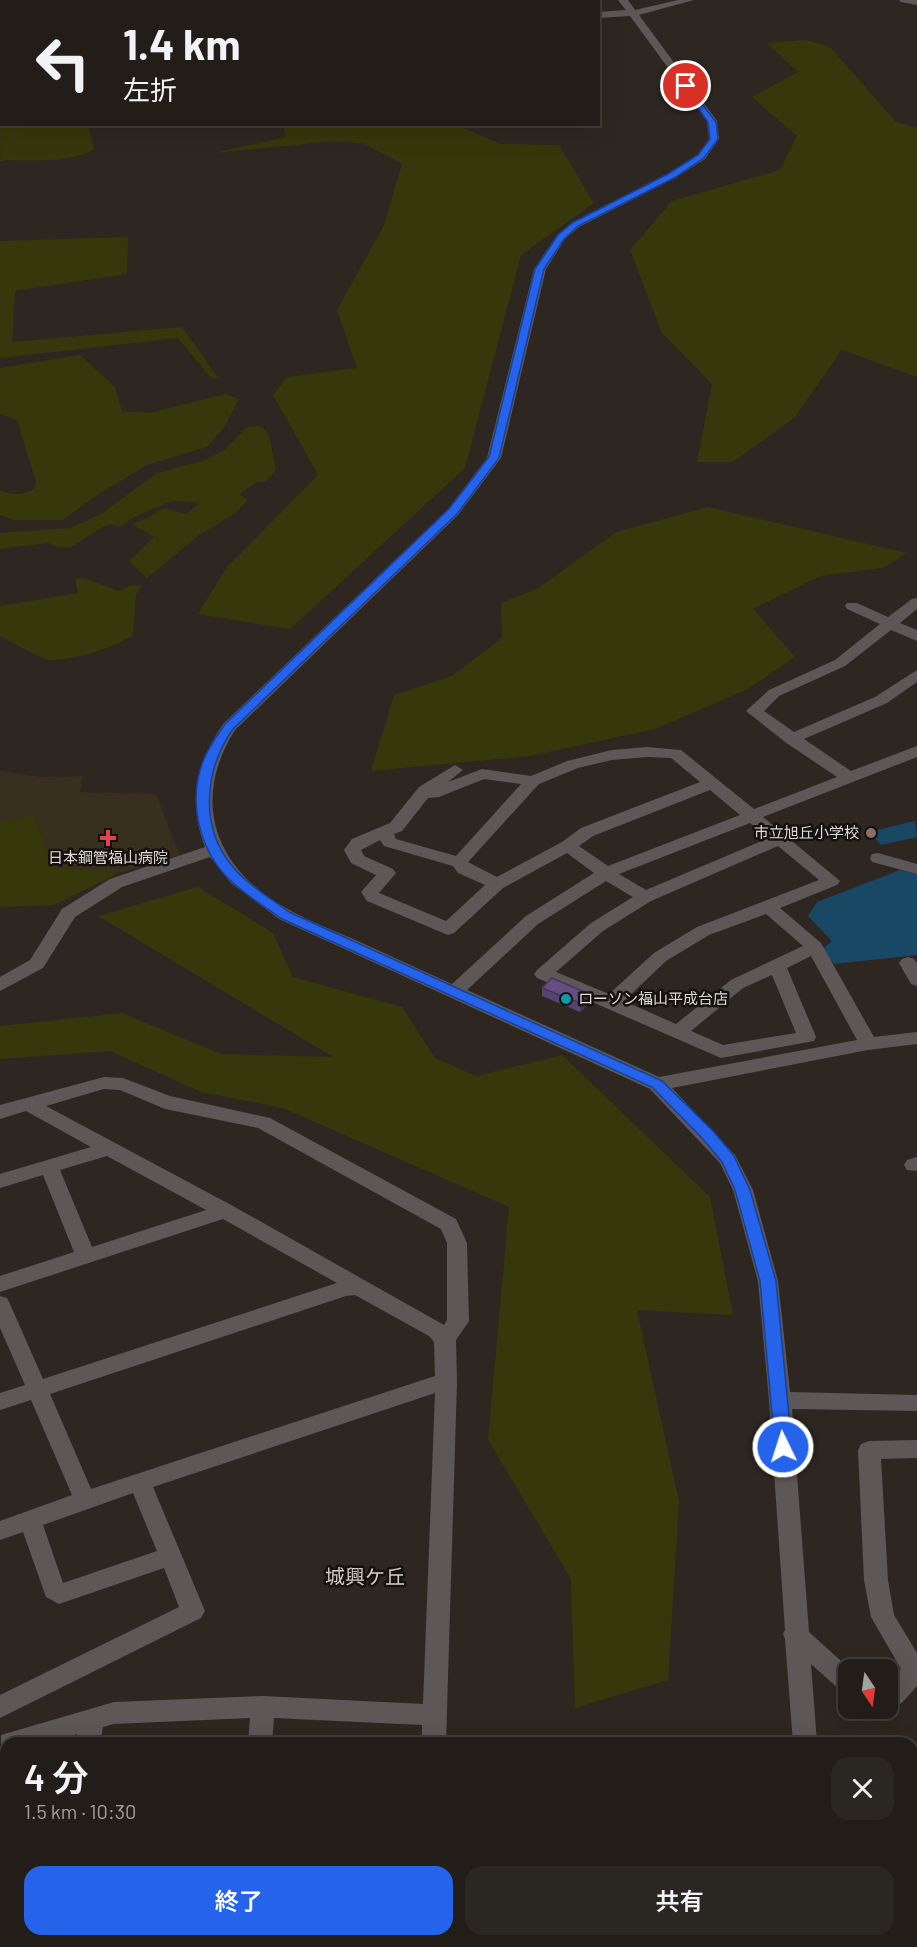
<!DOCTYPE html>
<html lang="ja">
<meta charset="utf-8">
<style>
:root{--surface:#221d19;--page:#2a2622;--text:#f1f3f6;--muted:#a2a2a2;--line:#3f3b38;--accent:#2563eb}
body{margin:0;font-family:Barlow,"Noto Sans JP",sans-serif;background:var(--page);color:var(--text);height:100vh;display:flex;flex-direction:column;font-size:22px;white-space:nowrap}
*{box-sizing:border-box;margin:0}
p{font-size:20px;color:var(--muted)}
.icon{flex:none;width:33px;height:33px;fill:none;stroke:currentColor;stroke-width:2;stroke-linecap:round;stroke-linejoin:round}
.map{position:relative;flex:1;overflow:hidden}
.sheet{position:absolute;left:0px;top:1737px;width:918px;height:210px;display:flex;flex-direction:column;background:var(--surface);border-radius:18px 18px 0 0;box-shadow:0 6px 24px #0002,0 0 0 2px var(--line)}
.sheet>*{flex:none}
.top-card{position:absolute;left:0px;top:0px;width:600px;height:126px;box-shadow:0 6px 24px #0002,0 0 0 2px var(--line);background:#221d19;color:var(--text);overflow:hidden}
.needle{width:39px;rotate:167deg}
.tools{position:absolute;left:838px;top:1659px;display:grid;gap:12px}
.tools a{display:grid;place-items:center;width:60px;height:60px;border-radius:12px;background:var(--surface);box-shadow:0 6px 24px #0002,0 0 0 2px var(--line);font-size:30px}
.pin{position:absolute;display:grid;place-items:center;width:51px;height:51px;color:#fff;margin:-26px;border:3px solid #fff;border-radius:50%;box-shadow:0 2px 6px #0007}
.me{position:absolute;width:66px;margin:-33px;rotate:356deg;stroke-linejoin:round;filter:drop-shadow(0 0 4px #0008)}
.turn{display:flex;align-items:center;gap:21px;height:126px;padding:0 24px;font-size:27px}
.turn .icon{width:78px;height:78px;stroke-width:2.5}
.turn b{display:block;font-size:42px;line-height:51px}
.round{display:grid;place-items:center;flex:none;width:63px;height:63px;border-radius:18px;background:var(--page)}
.head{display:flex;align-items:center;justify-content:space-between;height:102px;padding:0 24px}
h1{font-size:36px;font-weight:600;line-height:45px}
.action{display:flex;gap:12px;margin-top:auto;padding:12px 24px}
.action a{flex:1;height:69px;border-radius:18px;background:var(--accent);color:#fff;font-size:24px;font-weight:600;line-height:69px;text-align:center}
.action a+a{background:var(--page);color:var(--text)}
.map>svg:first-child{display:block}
.medical{fill:#382f1e}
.green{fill:#36370b}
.water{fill:#184863}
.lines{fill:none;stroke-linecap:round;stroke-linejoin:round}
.minor{fill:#5d5857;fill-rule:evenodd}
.major{fill:#908784;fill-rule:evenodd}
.wall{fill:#58436f}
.shaded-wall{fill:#47375a}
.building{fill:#664e81;stroke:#47375a;stroke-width:1.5}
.route{fill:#2563eb;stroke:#184099;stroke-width:1.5}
.education-dot{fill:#8d6e63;stroke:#14110e;stroke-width:2}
.health-dot{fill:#e0444e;stroke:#14110e;stroke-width:2}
.culture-dot{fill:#0f9aa8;stroke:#14110e;stroke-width:2}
.labels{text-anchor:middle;stroke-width:5;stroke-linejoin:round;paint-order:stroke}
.poi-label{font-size:15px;fill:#dfdbd7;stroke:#14110e;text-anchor:end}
.near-neighbourhood-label{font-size:20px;fill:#d5ccc4;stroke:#14110e}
</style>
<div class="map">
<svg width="917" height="1947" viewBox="0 0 917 1947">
<rect width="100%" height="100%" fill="#2e2721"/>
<polygon class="medical" points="0,771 39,777 83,776 80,792 156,794 180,855 118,873 54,867 34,816 0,822"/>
<g class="green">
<polygon points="805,40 830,47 896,122 917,128 917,377 842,350 794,418 733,462 697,462 712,384 662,333 630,250 672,201 780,170 797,136 752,97 798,72 767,43"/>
<path d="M1 82 2 124 88 125 94 150C66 163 36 160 6 160L0 162Z"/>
<polygon points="283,125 456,125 501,144 559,145 594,203 521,255 465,468 290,629 198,614 227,567 318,475 273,395 287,377 357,368 337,310 384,225 402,164 365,144 335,141 213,153 286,137"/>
<polygon points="128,237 127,274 15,291 12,342 182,327 219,379 211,378 178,338 0,358 0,241"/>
<path d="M80 355 115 387 122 411 149 413 225 394 239 399 225 426 207 447 147 465 94 497 63 520H13L0 515V490C13 496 22 495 34 489L36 482 17 420 0 414V368Z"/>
<polygon points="261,426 269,435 276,470 265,482 256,482 240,494 248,500 234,514 199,535 147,578 129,561 154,537 132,524 148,518 163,508 187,514 199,503 172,501 132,518 120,527 108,524 71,547 59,548 48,543 0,549 0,533 70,528 101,514 157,473 206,460 224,450 247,427"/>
<polygon points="708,507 907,553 883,568 820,576 753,609 795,657 748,689 655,729 530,756 371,771 394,695 452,676 502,638 501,603 537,589 616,532"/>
<path d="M75 578 87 579 118 591 132 585 142 586 136 594 133 635C115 648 74 660 52 660 40 660 13 642 0 636V606L78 593Z"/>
<polygon points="34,815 54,867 118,873 54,905 0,907 0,822"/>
<polygon points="198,887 273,933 293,977 402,1007 435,1058 476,1076 562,1055 710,1197 733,1315 637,1310 679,1501 668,1680 575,1708 571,1579 488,1440 509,1207 283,1108 201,1092 110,1051 0,1059 0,1026 122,1013 221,1054 333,1057 98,916"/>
</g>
<g class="water">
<polygon points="915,821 917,837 881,845 869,832"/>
<polygon points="900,870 917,874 917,955 834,964 822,950 832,941 808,916 817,902"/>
</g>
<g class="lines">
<g class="minor">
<polygon points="331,0 341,0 341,2 332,2"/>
<path d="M618 0H628L635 10 678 0H694L639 15 717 121 719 139 705 159 675 178 579 227 565 239 546 269 501 458 458 515 235 730C188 805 218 873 293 912 312 922 332 930 351 938 385 953 418 969 452 984L526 916 594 873 567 853 503 888 454 933 448 935 367 901 361 892 376 875 351 863 344 850 352 839 390 823 419 787 455 765 463 770 448 782 482 769 531 776 567 761 612 750 647 747 681 750 754 809 837 777 785 742 746 711 769 690 835 660 880 624 847 609 845 606 847 603H857L888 617 912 599 917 598V609L900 623 917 630V641L891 630 845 666 779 696 764 711 794 732 875 697 917 670V682L887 703 804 739 851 771 917 746V757L763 817 840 881 837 885 780 908 821 943 874 1037 917 1032V1044L868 1050 672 1088 735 1155 753 1190 778 1281 790 1392 917 1395V1411L792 1409 809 1632 851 1670 849 1693 840 1690 811 1664 817 1743H793L785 1639 783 1634 785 1630 769 1400 758 1281 733 1190 720 1163 650 1089 279 919 231 883 210 857 122 887 75 917 43 968 0 991V977L30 960 62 909 110 879 205 847C188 803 197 762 223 724L448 509 487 458 534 269 557 235 571 223 667 174 697 155 709 139 707 121 630 16 598 18V12L626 10ZM647 757 671 758 700 782 581 828 562 842 497 877 468 862 539 784 578 768 612 760ZM484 779 521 784 456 856 396 839 394 834 402 831 428 798 439 797ZM710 790 740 815 608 866 579 846 593 836ZM750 823 769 838 646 890 619 874ZM380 840 384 846 453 866 458 873 485 885 446 921 379 893 396 873 393 869 364 856 361 850ZM778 846 819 880 697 927 654 953 609 994 556 972 603 931 651 901ZM606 881 633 897 591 923 537 970 534 974 537 978 721 1058 814 1041 816 1037 787 968 811 956 857 1040 659 1077 467 990 538 924ZM766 914 803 946 731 980 676 1024 624 1001 666 961 709 935ZM772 975 796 1033 723 1045 691 1031 743 988Z"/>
<polygon points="899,0 917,0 917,5 901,2"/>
<polygon points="878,853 917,864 917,874 872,862 870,858 872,854"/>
<polygon points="908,957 914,959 917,963 917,986 911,984 899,963 902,959"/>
<path d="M104 1077 123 1078 170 1096 270 1118 456 1219 467 1243 469 1321 456 1340 457 1381 446 1743H422V1725L274 1718 272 1743H248L250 1718 114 1724 103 1727 100 1743H76L77 1734 48 1743H6V1752L1 1751V1735L114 1702 263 1696 423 1704 435 1393 153 1487 205 1611 201 1618 0 1718V1695L179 1607 164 1568 59 1604 46 1597 23 1532 0 1540V1521L72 1495 31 1400 0 1410V1393L25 1385 0 1328V1296L7 1298 10 1304 43 1379 337 1283 223 1219 0 1292V1276L74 1252 43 1175 0 1188V1174L91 1147 26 1111 0 1119V1105ZM104 1089 120 1090 165 1109 258 1128 441 1229 447 1243V1320L444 1325 233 1206 46 1106ZM107 1156 206 1210 92 1247 60 1170ZM355 1295 429 1336 434 1342 435 1376 91 1489 50 1394 346 1296ZM133 1493 157 1551 63 1583 43 1525Z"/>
<polygon points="917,1157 917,1171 907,1170 904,1165 907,1160"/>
<path d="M917 1440V1458L881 1459 888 1580 894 1615 917 1653V1686C908 1695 897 1714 882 1708H888V1683L901 1669 871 1617 864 1580 858 1450 861 1444 869 1441Z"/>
<polygon points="44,1941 70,1941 69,1947 43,1947"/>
<rect x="228" y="1941" width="26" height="6"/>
<rect x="415" y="1941" width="26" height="6"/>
<polygon points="673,1941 716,1941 714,1947 671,1947"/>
<polygon points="851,1941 879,1941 881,1947 853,1947"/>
</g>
<g class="major">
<polygon points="399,0 428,0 398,2"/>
<polygon points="451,0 479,0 450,2"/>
<rect x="0" y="28" width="2" height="6"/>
</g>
</g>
<polygon class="wall" points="542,988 589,994 589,1003 580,1012 542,996"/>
<polygon class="shaded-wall" points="589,994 589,1003 580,1012 580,1003"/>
<polygon class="building" points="552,978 589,994 580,1003 542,988"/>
<path class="route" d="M686 83 716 122 718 139 704 158 674 178 578 226 564 239 544 269 499 458 457 514 233 729C206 767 199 823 229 862 244 883 269 897 289 912L662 1081 713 1131 734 1156 750 1190 776 1281 792 1447 789 1451 783 1453 777 1451 775 1447 760 1281 735 1190 722 1162 702 1138 652 1087 280 918C264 906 246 895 232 882 200 853 188 804 202 764 207 749 216 737 225 724L449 509 489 457 535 269 558 235 572 223 668 174 698 155 710 139 708 122 682 86Z"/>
<circle class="education-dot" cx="871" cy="833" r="6"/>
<path class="health-dot" d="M105 829h6v6h6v6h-6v6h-6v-6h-6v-6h6z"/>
<circle class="culture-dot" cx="566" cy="999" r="6"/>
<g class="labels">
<g class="poi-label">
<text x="859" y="838">市立旭丘小学校</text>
<text x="108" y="863" text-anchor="middle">日本鋼管福山病院</text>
<text x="578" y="1004" text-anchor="start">ローソン福山平成台店</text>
</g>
<g class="near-neighbourhood-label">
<text x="365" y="1584">城興ケ丘</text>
</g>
</g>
</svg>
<div class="tools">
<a><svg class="needle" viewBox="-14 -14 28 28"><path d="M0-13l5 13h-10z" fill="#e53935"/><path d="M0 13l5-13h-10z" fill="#a2a2a2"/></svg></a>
</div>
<div class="pin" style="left:686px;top:86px;background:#d93025"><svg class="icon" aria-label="arrive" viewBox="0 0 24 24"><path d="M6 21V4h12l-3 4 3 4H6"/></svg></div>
<svg class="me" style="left:783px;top:1447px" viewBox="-20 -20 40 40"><circle r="17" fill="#2563eb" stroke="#fff" stroke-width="3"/><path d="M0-11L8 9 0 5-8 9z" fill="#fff"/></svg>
<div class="top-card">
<div class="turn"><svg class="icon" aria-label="left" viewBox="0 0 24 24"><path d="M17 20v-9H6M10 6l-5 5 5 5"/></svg><div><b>1.4 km</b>左折</div></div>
</div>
<section class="sheet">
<div class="head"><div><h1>4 分</h1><p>1.5 km · 10:30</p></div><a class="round"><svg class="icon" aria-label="close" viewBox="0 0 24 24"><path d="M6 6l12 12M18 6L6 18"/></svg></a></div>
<div class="action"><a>終了</a><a>共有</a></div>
</section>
</div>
